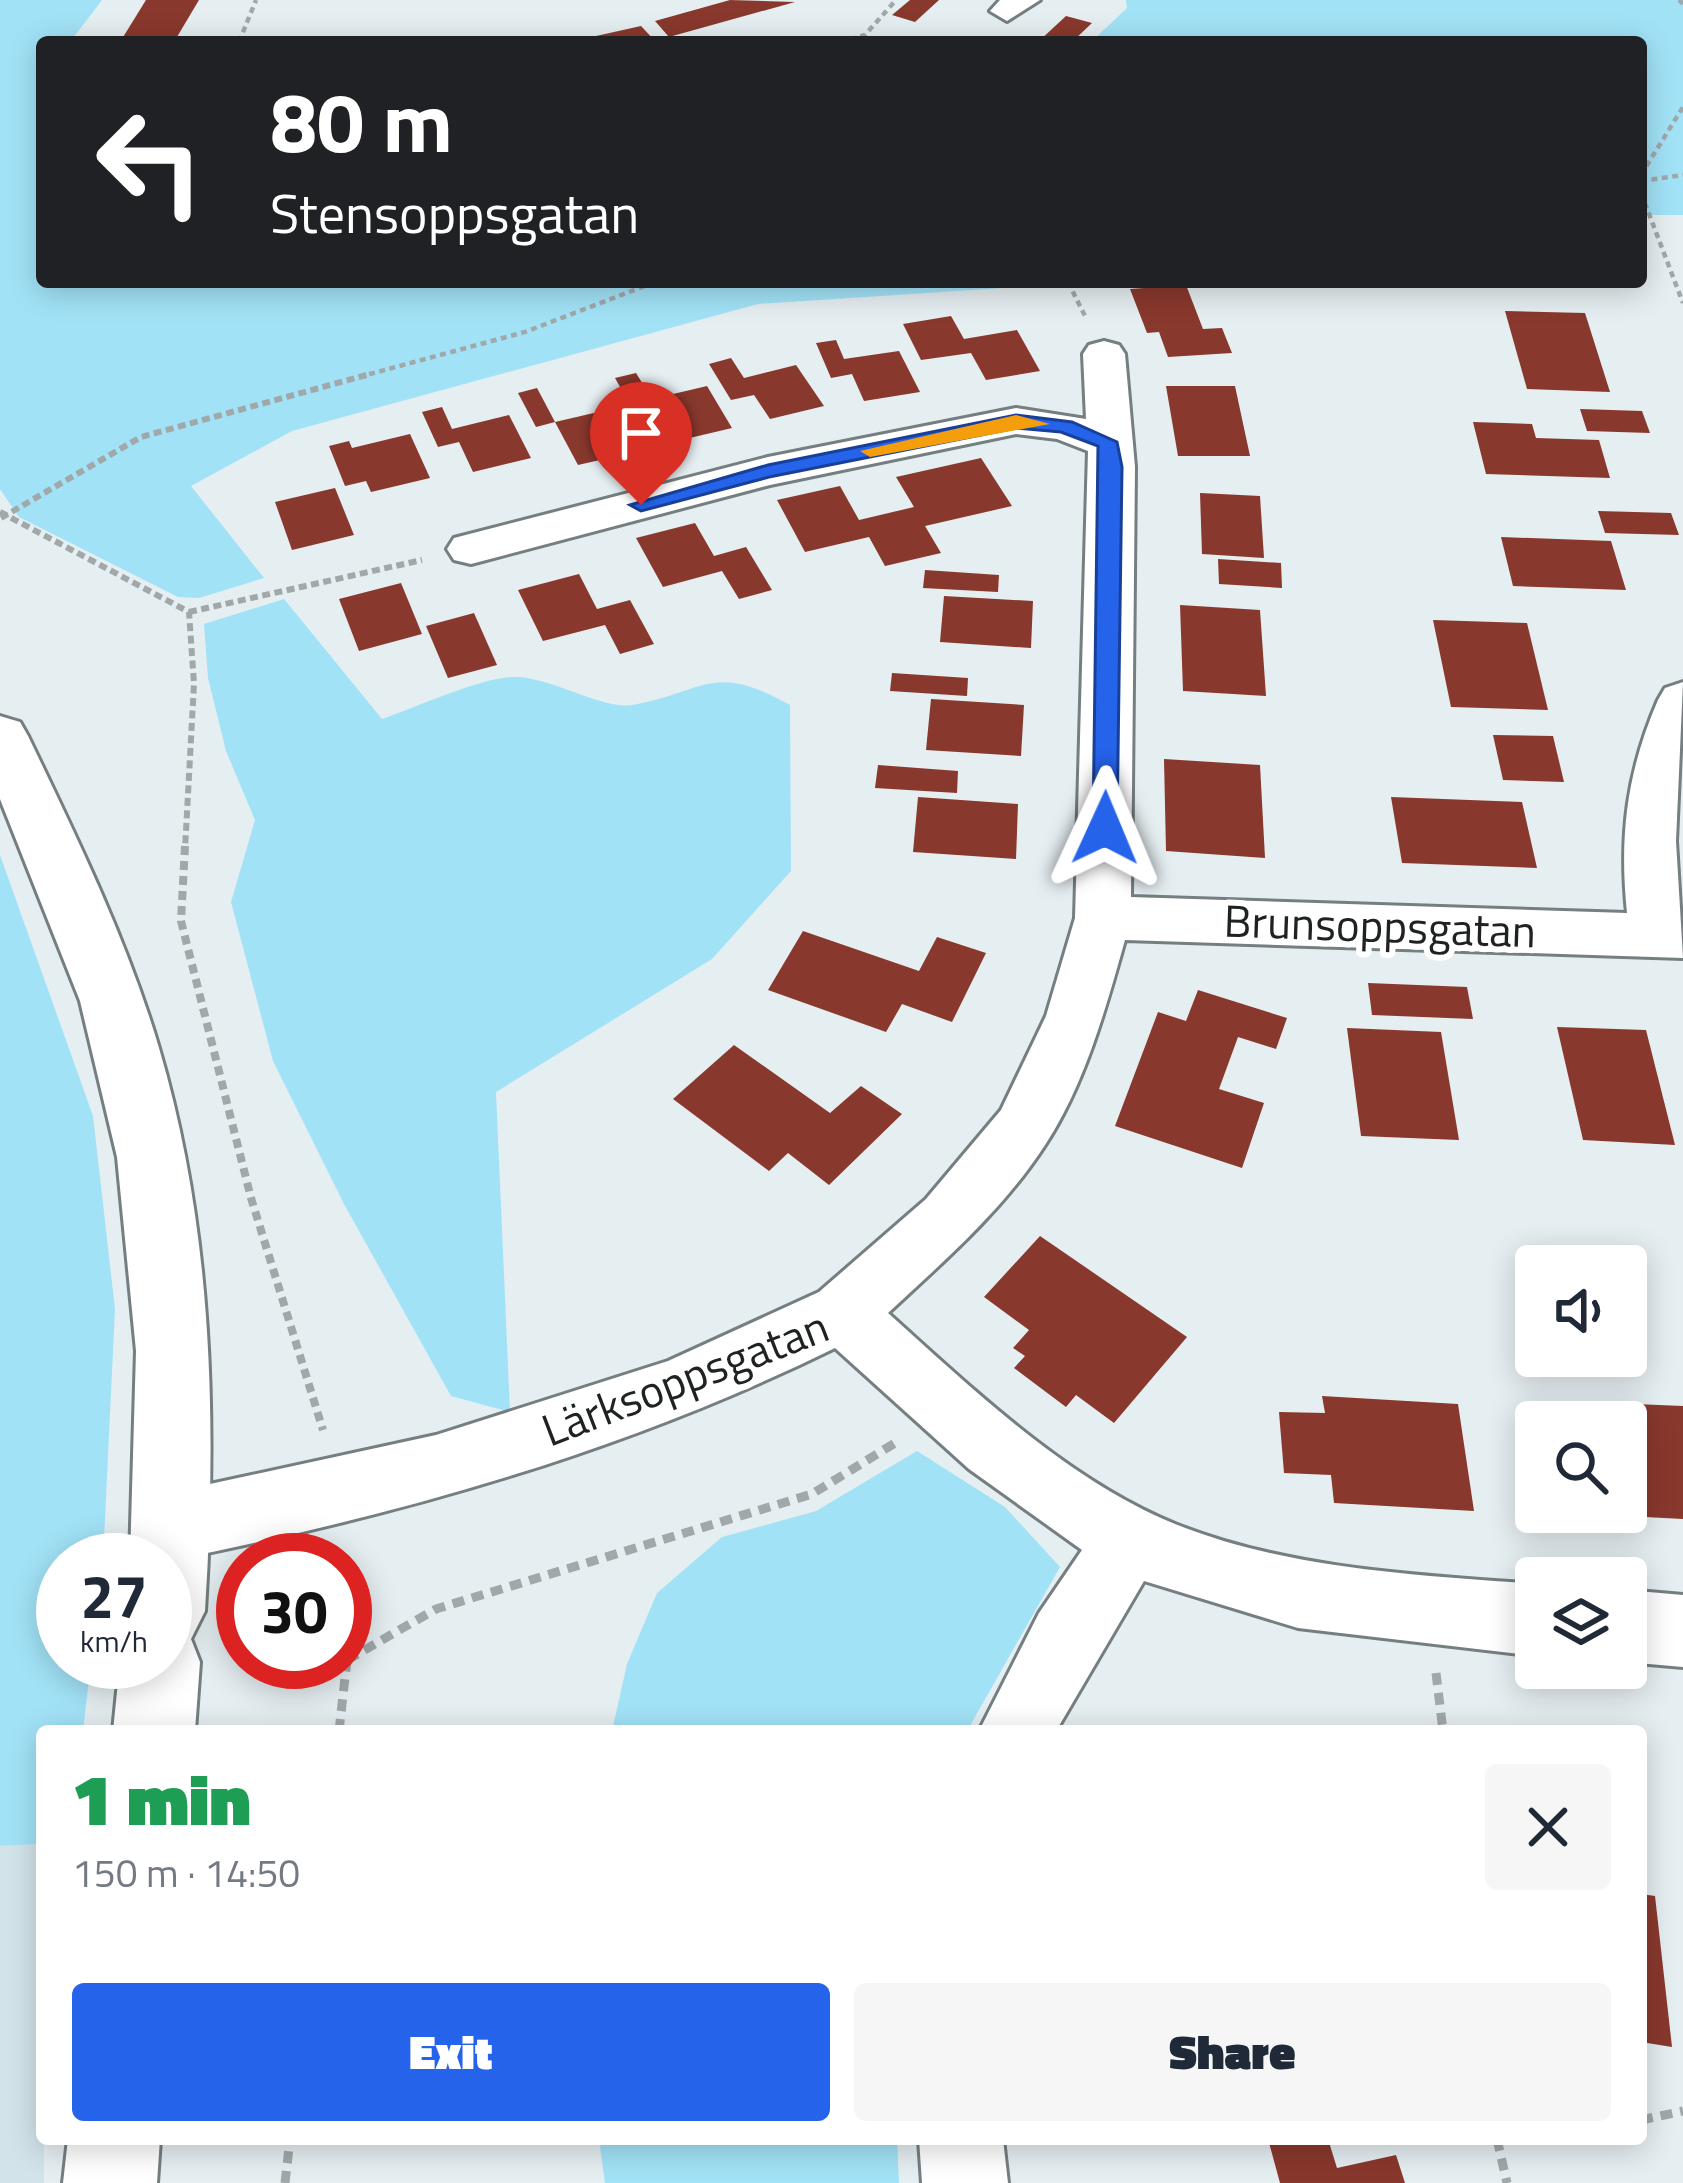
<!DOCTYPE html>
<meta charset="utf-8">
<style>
:root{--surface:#fff;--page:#f6f6f7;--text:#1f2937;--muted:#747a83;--accent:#2563eb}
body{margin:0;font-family:"Titillium Web",sans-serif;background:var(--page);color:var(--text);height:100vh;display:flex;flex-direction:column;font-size:45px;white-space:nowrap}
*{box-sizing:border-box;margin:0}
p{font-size:39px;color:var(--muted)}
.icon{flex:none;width:66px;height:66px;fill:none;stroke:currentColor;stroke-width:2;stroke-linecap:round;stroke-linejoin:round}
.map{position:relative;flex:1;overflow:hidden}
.side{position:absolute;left:36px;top:1725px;width:1611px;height:420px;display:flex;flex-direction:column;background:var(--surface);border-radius:12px;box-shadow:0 6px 30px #0003}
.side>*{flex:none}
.banner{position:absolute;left:36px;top:36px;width:1611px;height:252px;border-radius:12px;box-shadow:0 6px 30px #0003;background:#202124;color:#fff;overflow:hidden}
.tools{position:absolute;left:1515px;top:1245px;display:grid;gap:24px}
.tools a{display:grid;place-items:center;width:132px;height:132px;border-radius:12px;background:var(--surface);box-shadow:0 6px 30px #0003;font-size:60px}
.speed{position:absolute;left:36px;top:1533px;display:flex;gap:24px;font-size:60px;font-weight:700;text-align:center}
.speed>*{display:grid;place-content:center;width:156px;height:156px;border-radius:50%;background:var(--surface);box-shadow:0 6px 30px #0003;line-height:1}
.speed small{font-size:30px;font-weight:400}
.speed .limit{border:18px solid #d22;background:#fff;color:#111}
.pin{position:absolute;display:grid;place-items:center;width:102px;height:102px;color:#fff;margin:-123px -51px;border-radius:50% 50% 50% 0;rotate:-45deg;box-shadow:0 0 12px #0007}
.pin .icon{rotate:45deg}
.me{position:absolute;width:132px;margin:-66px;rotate:1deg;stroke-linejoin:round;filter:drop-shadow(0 0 9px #0008)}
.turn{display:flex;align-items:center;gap:42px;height:252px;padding:0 36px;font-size:54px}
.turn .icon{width:156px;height:156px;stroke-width:2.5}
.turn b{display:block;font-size:84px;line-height:102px}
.round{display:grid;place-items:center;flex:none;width:126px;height:126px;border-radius:12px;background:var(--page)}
.head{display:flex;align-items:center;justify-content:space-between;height:204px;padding:0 36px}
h1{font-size:72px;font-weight:800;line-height:90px;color:#1e9e55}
.action{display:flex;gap:24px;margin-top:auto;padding:24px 36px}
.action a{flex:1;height:138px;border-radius:12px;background:var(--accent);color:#fff;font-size:48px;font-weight:800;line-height:138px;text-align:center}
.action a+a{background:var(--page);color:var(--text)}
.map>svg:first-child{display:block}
.built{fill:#d2e4ea}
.green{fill:#a2e2f7}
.building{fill:#89382d}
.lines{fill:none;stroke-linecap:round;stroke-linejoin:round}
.minor-casing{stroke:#757e81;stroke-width:6}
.tertiary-casing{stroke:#757e81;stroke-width:6}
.path-far3{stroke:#a1a8aa;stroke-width:4.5;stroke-dasharray:6 4.5;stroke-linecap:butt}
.path-far2{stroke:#a1a8aa;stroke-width:6;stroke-dasharray:8 4.5;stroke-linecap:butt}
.path-far1{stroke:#a1a8aa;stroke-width:8;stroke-dasharray:9 6;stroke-linecap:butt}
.path{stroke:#a1a8aa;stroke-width:9;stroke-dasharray:12 8;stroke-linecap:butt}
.minor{fill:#fff;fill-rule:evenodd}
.tertiary{fill:#fff;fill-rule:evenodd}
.route{fill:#2563eb;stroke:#184099;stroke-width:3}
.slow{fill:#f59e0b}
.labels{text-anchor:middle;stroke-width:12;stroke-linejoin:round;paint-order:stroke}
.street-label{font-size:45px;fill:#1f2223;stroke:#fff}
</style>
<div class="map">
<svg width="1683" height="2183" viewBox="0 0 1683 2183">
<rect width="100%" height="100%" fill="#e5eef1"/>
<polygon class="built" points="42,1844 44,2183 0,2183 0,1846"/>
<g class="green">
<polygon points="0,0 102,0 70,42 42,42 36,183 42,186 42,282 1093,282 758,304 292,431 191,486 264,578 199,598 178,597 19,517 0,489"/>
<polygon points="1126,0 1683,0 1683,215 1641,215 1641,42 1091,42 1127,8"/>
<path d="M284 599 382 719C417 707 481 677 515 677 551 677 603 710 632 705 706 692 711 661 790 705L791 871 712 959 496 1092 510 1412 451 1396 344 1204 273 1061 231 902 255 820 226 751 208 678 204 624Z"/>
<polygon points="0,855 93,1116 115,1309 103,1560 63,1560 63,1662 91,1662 83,1731 42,1731 42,1844 0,1846"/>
<polygon points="917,1451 1005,1507 1060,1567 967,1731 612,1731 627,1664 657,1593 722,1537 816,1511"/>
<polygon points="599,2139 897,2139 899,2183 605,2183"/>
</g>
<g class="building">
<polygon points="146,0 199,0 174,42 120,42"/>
<polygon points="730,0 795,2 669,37 655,21"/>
<polygon points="910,0 939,0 915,22 892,15"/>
<polygon points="1066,16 1092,23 1072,42 1038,42"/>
<polygon points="641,26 656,42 579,42 578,40"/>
<polygon points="1186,285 1203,329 1222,328 1232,353 1168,357 1159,332 1147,333 1130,289"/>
<polygon points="1505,311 1585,313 1610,392 1527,389"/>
<polygon points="951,316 964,339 1017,330 1040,371 986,380 971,353 921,360 903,324"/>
<polygon points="836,340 844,359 899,351 920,392 864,401 852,374 831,378 816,343"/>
<polygon points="731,358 744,378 796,365 824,406 770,419 754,395 731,400 709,364"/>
<polygon points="636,373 652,399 707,386 732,428 677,441 662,416 640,422 615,378"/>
<polygon points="1166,386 1235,386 1250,456 1178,456"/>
<polygon points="537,388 555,422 536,427 518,393"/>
<polygon points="442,407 452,429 509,415 531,458 473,472 459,442 438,447 422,412"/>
<polygon points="611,409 635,452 578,465 555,422"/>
<polygon points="1580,409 1642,411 1650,433 1587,431"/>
<polygon points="1473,422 1532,424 1536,438 1599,440 1610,478 1486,474"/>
<polygon points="410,434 430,478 371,492 366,481 345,486 329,446 349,441 352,448"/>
<polygon points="981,458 1012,506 925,526 941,553 885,566 869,537 805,552 777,500 840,486 859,520 914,507 896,477"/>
<polygon points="335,488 354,535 292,550 275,502"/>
<polygon points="1200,493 1260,496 1264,558 1202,554"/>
<polygon points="1598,511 1671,513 1679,535 1605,533"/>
<polygon points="695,523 714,556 746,547 772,590 739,599 722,571 663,587 636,538"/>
<polygon points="1501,537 1611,541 1626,590 1513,586"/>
<polygon points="1218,559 1281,563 1282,588 1219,584"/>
<polygon points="925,570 999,575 998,592 923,588"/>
<polygon points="579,574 597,609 630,600 654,644 620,654 605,625 543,641 518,590"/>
<polygon points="401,583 422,634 359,651 339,599"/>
<polygon points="944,596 1033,601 1031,648 940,642"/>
<polygon points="1180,605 1260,610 1266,696 1183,691"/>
<polygon points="474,613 497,665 448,678 426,626"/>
<polygon points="1433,620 1527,623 1548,710 1451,707"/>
<polygon points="892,673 968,678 967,696 890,691"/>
<polygon points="931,699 1024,705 1021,756 926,750"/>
<polygon points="1493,735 1553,736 1564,782 1503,780"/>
<polygon points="1164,759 1260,765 1265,858 1166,851"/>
<polygon points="878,765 958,771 957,793 875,788"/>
<polygon points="918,797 1018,804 1016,859 913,852"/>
<polygon points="1391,797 1522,802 1537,868 1402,863"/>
<polygon points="803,931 919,971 937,937 986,953 952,1022 902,1004 886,1032 768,990"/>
<polygon points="1368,983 1467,987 1473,1019 1372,1015"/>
<polygon points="1198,990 1287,1018 1276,1049 1238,1037 1219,1089 1264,1103 1242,1168 1115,1126 1158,1012 1186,1021"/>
<polygon points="1557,1027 1646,1030 1675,1145 1583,1140"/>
<polygon points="1347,1028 1441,1032 1459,1140 1361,1136"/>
<polygon points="734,1045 830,1113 861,1086 902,1114 829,1185 788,1153 769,1171 673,1099"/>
<polygon points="1040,1236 1187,1337 1114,1423 1076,1395 1066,1407 1014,1368 1025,1356 1013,1348 1029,1330 984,1297"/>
<polygon points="1322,1396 1458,1404 1474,1511 1334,1503 1331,1475 1284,1473 1279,1412 1325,1413"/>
<polygon points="1561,1401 1683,1406 1683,1519 1626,1516 1626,1422 1536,1422 1536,1486 1530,1485 1518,1412 1563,1414"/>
<polygon points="1641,1894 1655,1896 1672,2047 1641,2042"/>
<polygon points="1268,2139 1328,2139 1337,2168 1396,2155 1405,2183 1280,2183"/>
</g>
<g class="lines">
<g class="minor-casing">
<g id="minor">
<polygon points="1000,0 1040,0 1007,21 990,11"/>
<path d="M1104 341 1119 345 1125 354 1135 467 1131 897 1627 913C1619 835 1627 772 1658 700L1665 688 1683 682 1676 841 1683 958 1125 940C1106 1008 1084 1086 1045 1145 1003 1210 944 1261 888 1313 974 1390 1067 1480 1175 1524 1287 1569 1416 1575 1536 1584V1656L1298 1628 1144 1581 1056 1731H979L1039 1613 1082 1550 969 1469 835 1348C623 1452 403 1514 173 1560L148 1550 138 1526 148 1502 173 1492 436 1435 668 1361 819 1292 926 1199 1001 1110 1046 1016 1075 918 1088 451 1057 439 1016 434 770 485 471 564 454 560 447 549 454 538 768 457 1016 408 1086 419 1083 354 1089 345Z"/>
<polygon points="1626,1590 1683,1595 1683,1667 1626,1662"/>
<polygon points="919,2139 1003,2139 1008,2183 922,2183"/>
</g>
</g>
<g class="tertiary-casing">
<g id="tertiary">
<path d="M0 716 20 722 28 736C77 838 127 940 159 1048 213 1231 217 1422 205 1611L191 1639 200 1662 195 1731H113L120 1662H165V1560H130L136 1351 117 1157 80 1001 0 799Z"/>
<polygon points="68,2139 160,2139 157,2183 63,2183"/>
</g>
</g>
<g class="path-far3">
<polyline points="1679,0 1683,4"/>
<polyline points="239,42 256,0"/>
<polyline points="840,42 865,35 896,0"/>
<polyline points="1641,175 1683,107"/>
<polyline points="1641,181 1683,175"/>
<polyline points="1641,193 1683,303"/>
<polyline points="1068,282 1086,318"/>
<polyline points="359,377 525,332 655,282"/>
</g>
<g class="path-far2">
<polyline points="0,512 189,612 194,684 185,849"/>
<polyline points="1,518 141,437 370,374"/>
<polyline points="189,612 422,560"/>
</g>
<polyline class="path-far1" points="185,846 181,921 251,1198 323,1430"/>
<g class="path">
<polyline points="347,1660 436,1609 812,1494 895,1443"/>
<polyline points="1436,1673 1443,1731"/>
<polyline points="339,1731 347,1660 345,1565"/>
<polyline points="1641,2120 1683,2111"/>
<polyline points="1497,2139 1507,2183"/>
<polyline points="285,2183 290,2139"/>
</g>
<use href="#minor" class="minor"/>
<use href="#tertiary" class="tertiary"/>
</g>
<polygon class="route" points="1016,415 1072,422 1117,442 1122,467 1117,828 1105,837 1093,828 1098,446 1061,432 1016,428 769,477 641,511 630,505 768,465"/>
<polygon class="slow" points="1016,415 1050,424 870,457 860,451"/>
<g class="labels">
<g class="street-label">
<text transform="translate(1380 926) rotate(2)" y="16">Brunsoppsgatan</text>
<text transform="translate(685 1378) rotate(-21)" y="16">Lärksoppsgatan</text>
</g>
</g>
</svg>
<div class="tools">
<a><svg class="icon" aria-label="sound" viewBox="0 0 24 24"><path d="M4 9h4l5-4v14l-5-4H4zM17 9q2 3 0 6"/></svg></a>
<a><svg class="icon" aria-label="search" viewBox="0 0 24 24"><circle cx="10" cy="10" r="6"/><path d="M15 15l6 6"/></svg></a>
<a><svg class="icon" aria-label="layers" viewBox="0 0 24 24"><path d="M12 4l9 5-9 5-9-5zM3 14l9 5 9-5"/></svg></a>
</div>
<div class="speed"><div>27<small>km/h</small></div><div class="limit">30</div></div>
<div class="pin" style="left:641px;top:505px;background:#d93025"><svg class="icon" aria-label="arrive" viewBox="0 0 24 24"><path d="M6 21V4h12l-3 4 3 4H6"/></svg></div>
<svg class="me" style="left:1105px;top:828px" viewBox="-20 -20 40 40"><path d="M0-17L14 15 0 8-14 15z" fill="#2563eb" stroke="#fff" stroke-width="4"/></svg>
<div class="banner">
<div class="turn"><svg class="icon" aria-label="left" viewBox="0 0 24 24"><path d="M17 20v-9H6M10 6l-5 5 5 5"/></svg><div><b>80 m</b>Stensoppsgatan</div></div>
</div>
<section class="side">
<div class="head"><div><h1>1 min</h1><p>150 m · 14:50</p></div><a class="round"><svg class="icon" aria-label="close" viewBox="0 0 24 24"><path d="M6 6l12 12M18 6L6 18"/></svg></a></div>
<div class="action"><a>Exit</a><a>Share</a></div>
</section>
</div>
